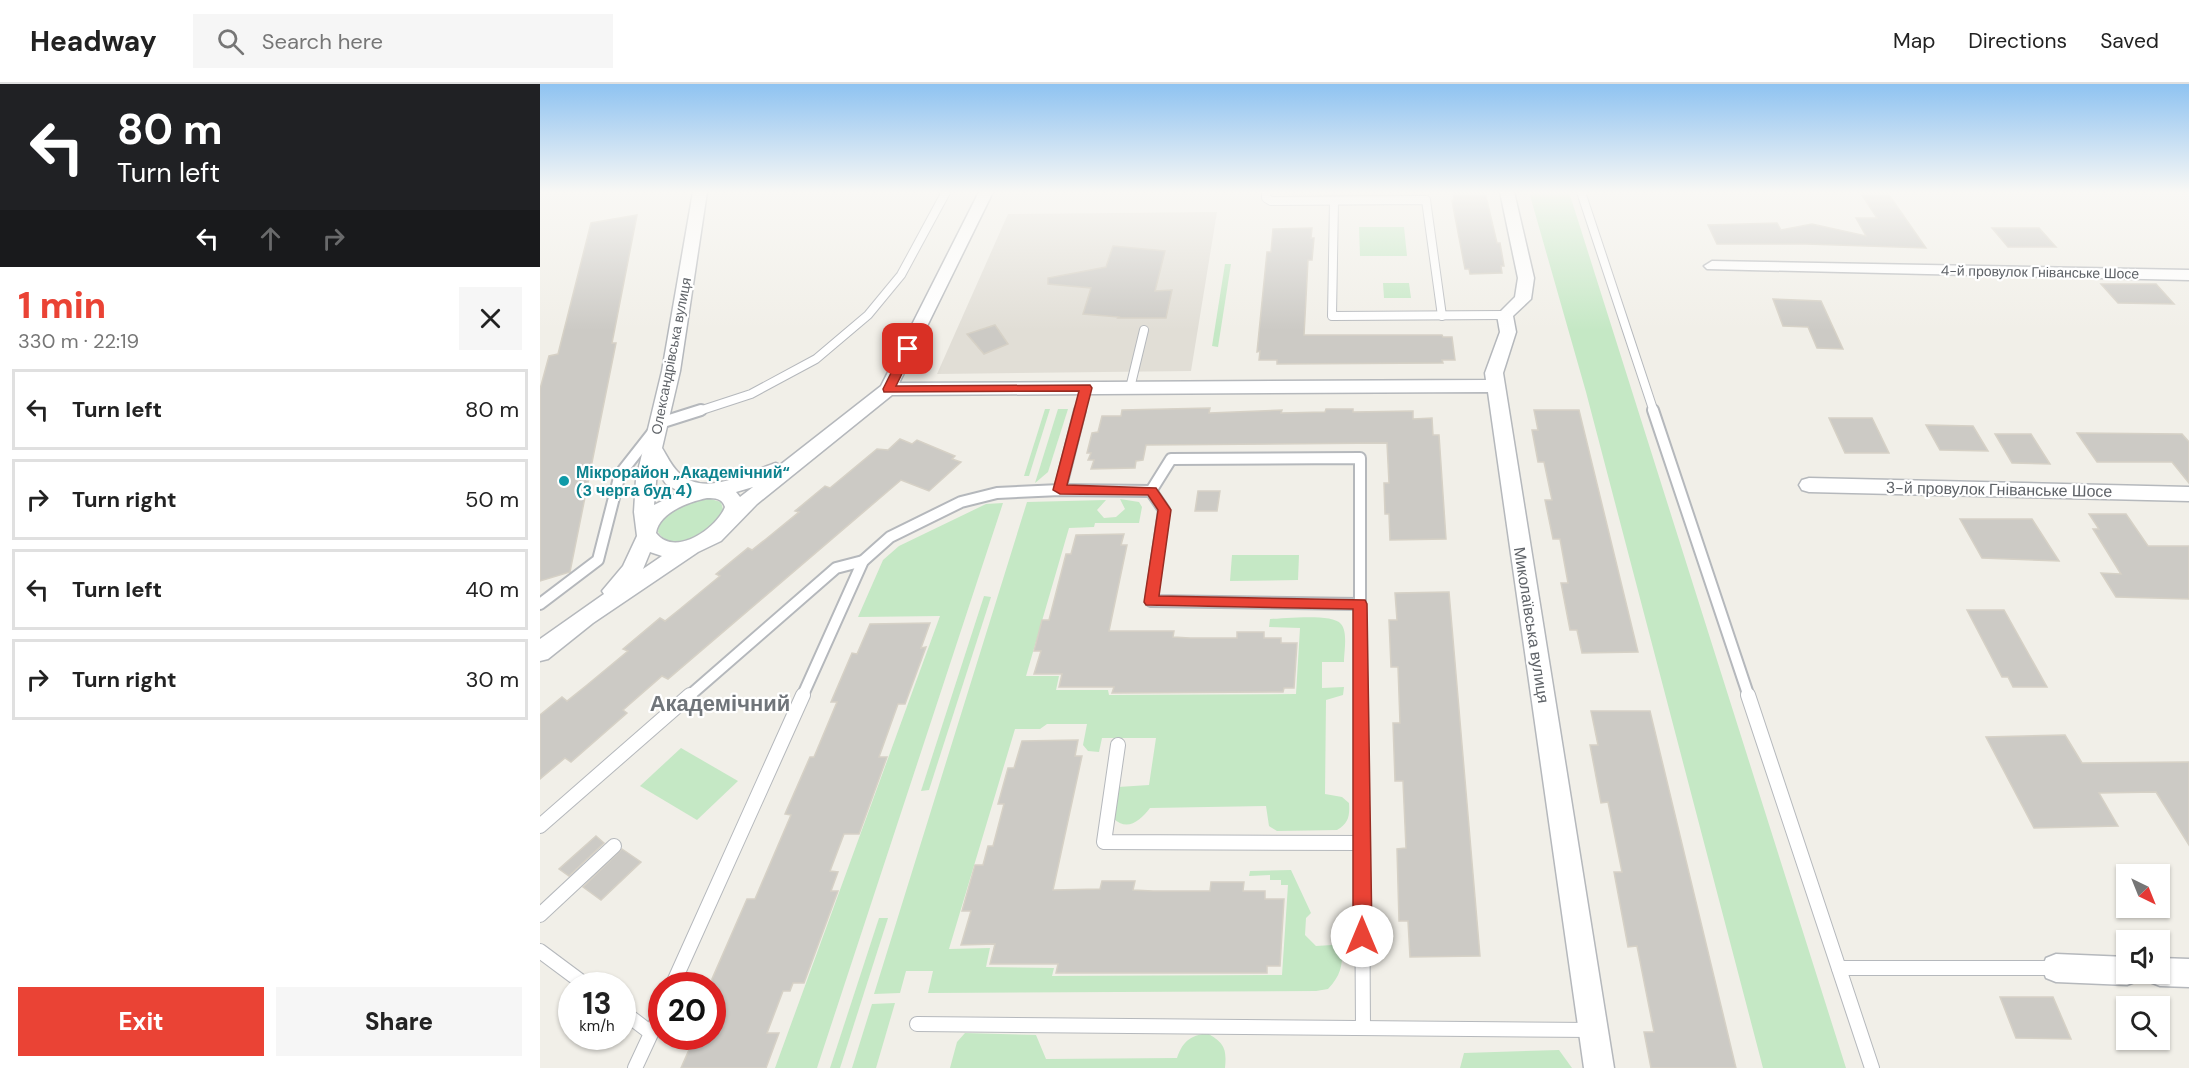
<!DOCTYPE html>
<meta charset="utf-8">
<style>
:root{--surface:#fff;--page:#f6f6f6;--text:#222;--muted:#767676;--line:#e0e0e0;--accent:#ea4335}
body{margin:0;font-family:"DM Sans",sans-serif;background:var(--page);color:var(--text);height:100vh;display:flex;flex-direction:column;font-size:22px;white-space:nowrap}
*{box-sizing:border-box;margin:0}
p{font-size:20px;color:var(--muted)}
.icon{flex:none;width:33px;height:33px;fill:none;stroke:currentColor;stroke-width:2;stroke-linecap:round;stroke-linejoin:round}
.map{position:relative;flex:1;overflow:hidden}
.details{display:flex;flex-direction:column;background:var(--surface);width:540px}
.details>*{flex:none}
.top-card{background:#202124;color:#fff;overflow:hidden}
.needle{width:39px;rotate:137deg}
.buttons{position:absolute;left:1576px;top:780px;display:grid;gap:12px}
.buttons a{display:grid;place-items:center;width:54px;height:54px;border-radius:0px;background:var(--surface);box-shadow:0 2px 4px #0004;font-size:30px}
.speed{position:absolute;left:18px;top:888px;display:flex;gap:12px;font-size:30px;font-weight:700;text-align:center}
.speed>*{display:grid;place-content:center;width:78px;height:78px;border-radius:50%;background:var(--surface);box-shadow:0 2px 4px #0004;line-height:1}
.speed small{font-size:15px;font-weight:400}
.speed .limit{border:9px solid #d22;background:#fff;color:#111}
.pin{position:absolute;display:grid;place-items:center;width:51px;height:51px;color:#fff;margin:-26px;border-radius:12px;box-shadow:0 3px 9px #0006}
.me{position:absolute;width:66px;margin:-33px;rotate:0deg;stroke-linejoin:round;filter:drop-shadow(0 0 4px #0008)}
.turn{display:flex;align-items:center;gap:21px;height:126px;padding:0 18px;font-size:27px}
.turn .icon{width:78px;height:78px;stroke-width:2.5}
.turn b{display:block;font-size:42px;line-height:51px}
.lanes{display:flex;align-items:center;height:57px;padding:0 18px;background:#0003;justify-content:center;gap:30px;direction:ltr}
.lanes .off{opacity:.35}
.round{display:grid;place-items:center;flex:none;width:63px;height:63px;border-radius:0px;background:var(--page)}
.head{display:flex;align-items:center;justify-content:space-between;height:102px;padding:0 18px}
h1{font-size:36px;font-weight:800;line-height:45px;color:var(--accent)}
.cta{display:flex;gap:12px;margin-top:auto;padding:12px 18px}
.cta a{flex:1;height:69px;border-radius:0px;background:var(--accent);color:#fff;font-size:24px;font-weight:800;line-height:69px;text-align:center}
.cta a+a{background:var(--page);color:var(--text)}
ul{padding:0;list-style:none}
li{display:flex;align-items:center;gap:18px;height:81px;margin:0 12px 9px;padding:0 6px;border:3px solid var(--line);border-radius:0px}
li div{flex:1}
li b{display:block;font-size:22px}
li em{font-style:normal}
header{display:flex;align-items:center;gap:36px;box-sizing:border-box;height:84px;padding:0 30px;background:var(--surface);border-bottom:2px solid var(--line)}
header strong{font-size:28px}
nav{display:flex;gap:33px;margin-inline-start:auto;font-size:21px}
.search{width:420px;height:54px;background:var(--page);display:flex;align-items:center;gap:15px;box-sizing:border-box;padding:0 21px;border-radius:0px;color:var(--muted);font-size:22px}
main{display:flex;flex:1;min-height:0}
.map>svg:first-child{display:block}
.education{fill:#e1ded6}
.green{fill:#c5e8c5}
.building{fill:#cccac5;stroke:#d6d1c6;stroke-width:1.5}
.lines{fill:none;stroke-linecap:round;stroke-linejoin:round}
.lane-far2-casing{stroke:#b5b8bc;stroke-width:10}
.lane-far1-casing{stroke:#b5b8bc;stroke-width:14}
.lane-casing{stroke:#b5b8bc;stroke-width:16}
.street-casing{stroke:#b5b8bc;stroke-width:3}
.lane-far2{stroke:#fff;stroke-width:8}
.lane-far1{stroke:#fff;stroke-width:10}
.lane{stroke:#fff;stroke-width:14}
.street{fill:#fff;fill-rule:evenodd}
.route{fill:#ea4335;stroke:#982c22;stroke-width:1.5}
.culture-dot{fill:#0f9aa8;stroke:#fff;stroke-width:2}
.labels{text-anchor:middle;stroke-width:4.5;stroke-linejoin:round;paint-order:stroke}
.far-street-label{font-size:14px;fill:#5f6368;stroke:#fff}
.culture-label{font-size:16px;font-weight:bold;fill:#0d838f;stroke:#fff;text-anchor:start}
.street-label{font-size:16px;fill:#5f6368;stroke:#fff}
.district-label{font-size:22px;font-weight:bold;fill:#70757a;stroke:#fff}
</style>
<header>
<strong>Headway</strong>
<div class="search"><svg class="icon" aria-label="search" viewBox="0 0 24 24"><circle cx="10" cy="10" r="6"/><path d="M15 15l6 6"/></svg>Search here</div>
<nav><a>Map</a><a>Directions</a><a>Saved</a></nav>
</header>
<main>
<section class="details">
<div class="top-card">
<div class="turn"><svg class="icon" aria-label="left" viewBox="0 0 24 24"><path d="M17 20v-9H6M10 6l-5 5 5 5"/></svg><div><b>80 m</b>Turn left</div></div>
<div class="lanes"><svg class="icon" aria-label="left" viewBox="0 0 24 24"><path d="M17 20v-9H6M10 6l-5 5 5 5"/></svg><svg class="icon off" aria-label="ahead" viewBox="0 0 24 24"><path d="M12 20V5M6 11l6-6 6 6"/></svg><svg class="icon off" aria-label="right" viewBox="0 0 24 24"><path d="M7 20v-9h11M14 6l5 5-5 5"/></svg></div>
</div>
<div class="head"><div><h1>1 min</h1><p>330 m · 22:19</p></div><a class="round"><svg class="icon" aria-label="close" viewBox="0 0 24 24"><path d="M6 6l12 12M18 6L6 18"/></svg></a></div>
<ul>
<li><svg class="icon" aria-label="left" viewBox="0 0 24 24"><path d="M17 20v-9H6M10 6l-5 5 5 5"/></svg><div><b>Turn left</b></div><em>80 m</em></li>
<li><svg class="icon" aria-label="right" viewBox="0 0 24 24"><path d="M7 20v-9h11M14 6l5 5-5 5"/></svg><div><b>Turn right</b></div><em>50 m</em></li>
<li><svg class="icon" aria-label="left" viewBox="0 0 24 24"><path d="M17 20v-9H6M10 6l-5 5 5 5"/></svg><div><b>Turn left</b></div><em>40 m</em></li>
<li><svg class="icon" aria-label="right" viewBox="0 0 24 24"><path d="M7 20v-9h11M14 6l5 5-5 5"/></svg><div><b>Turn right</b></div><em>30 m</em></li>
</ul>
<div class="cta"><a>Exit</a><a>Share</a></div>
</section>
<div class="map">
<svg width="1649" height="984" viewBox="0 0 1649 984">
<rect width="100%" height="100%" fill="#f1efe8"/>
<polygon class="education" points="677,128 651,287 397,290 468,130"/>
<g class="green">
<polygon points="989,108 1029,108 1306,984 1223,984 1046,308"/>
<polygon points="819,143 864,143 867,172 820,172"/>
<polygon points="685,180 691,180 678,263 672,262"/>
<polygon points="843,199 869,199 871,214 844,214"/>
<polygon points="505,325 510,325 489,392 484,392"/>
<polygon points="518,325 528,325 508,388 495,399"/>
<path d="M167 414 181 418 184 429C179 435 174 443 168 448 155 458 127 464 118 448 120 424 147 419 167 414Z"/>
<path d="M580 415 599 418 602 423 599 439H555L554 443 529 444 486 592H519L516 606H568L569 611 756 610 760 544 729 543 730 535C744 535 792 529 801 540 808 548 804 568 804 578H782V604L804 603 803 611 786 616 785 710 802 713 809 719C810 733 808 739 797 746L737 747 729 742 726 722 610 724C600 737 587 748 573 734L578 703 609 701 616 654H562L559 668 548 667 543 661 547 640H507L500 645H475L409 865 450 864 446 883 514 884 512 892 742 891 748 801H741V796H730V791L709 792 710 787 751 786 771 829 766 834 765 851 776 862 792 861 802 851C802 875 805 887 788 905L776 907 388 909 393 887H366L360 909 334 910 487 418 566 416 557 426 564 434 576 433 585 425Z"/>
<polygon points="463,419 277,984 235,984 400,532 318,533 343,476 359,462 446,420"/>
<polygon points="692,471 759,471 758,496 690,497"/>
<polygon points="444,512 451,513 389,706 381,707"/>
<polygon points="141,664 198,697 157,736 100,702"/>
<polygon points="339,834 348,834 300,984 290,984"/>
<polygon points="355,919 336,984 312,984 332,920"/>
<path d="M425 949 496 951 506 975 637 974C643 957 650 952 667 949 684 959 687 964 685 984H410L417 958Z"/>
<polygon points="1019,966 1032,984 920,984 924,969"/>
</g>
<g class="building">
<polygon points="913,108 945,108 957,159 960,159 964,182 961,182 962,189 930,190 929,185 925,185 912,117 914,116"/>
<polygon points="1320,108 1347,108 1386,164 1266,160 1177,160 1168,141 1237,139 1241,146 1272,140 1326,152 1316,134 1337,134"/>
<polygon points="97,131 72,259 76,259 30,488 0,497 0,305 9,272 18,270 51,139"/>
<polygon points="772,144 771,154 774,154 772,176 768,176 764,251 902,251 903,253 912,253 915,276 902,276 903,279 737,280 737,276 719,276 720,267 717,268 727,168 731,168 733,145"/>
<polygon points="1452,144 1499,144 1516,163 1468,163"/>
<polygon points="573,162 625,167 615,207 632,206 626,234 578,234 579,233 543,230 551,204 508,200 508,194 566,183"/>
<polygon points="1561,200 1616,200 1634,220 1578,219"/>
<polygon points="1233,215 1281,217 1303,265 1277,264 1268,243 1243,242"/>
<polygon points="455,241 468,260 444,270 427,250"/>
<polygon points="670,324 669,329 742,326 741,329 785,328 786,325 813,325 813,328 873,327 873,335 892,334 893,351 899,351 906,455 850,456 849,430 845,430 844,399 849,399 847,359 606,361 603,376 596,377 595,384 551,385 554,376 548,376 551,369 547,369 552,349 558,348 562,332 581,332 582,326"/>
<polygon points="994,326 1039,326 1098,568 1042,569 1037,546 1030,546 1021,499 1028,499 1020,455 1013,455 1005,416 1012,416 1004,378 998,378 992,346 998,346"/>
<polygon points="1289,334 1332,334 1349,369 1305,369"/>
<polygon points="1386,341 1433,342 1448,367 1400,366"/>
<polygon points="1537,349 1642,350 1649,358 1649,399 1632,378 1557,378"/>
<polygon points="1455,350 1491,350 1510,380 1472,379"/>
<polygon points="360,355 372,360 377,356 415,372 412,375 421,378 389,407 361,396 128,595 122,592 83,626 87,629 31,678 25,674 0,695 0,631 22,613 27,617 47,601 88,567 83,565 120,534 125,537 140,525 180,492 176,490 208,464 212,466 226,455 259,428 255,427 285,402 290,404 337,365 348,366"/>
<polygon points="658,407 680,407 677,427 655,427"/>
<polygon points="1549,430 1586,430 1608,462 1649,462 1649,515 1576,513 1561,489 1581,490 1553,445 1559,445"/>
<polygon points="1420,435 1492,435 1519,477 1442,474"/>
<polygon points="584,450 581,461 587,461 569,547 634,547 633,553 650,554 697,554 697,548 724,548 724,554 741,554 741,559 757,559 754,604 744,604 743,608 572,609 574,603 519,603 522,590 494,590 501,567 494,567 502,536 509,536 526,470 531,470 536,451"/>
<polygon points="909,508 940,872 870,873 868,837 859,837 857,765 866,764 863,697 855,697 853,639 860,639 858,583 851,583 849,536 857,536 855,509"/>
<polygon points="1427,526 1464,526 1507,603 1473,603 1468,593 1462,593"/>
<polygon points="390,539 381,564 386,563 365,620 358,620 339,673 347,673 319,750 304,750 290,787 298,788 291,807 298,807 264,899 253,899 250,907 243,907 227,949 239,949 226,984 141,984 155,952 172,952 172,895 207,815 215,815 251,731 245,730 270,673 274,673 297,618 291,618 312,569 317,570 330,540"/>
<polygon points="1051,627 1110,627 1196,984 1111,984 1104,948 1114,948 1097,862 1088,863 1074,788 1082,788 1068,718 1061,719 1050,661 1058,661"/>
<polygon points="1525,651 1542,679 1649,678 1649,761 1616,708 1559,709 1578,742 1494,744 1446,653"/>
<polygon points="538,656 535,672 542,672 513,806 560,805 562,797 595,797 593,806 613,807 670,807 671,798 704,798 703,807 725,807 725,815 744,815 740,882 727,882 727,889 516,889 518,880 450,880 455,860 421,861 431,827 422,827 435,781 443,781 448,762 453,762 464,720 458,720 468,684 474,684 482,657"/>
<polygon points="56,752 64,759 29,792 19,785"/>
<polygon points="82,765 101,778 61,816 43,803"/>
<polygon points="1460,913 1513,913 1531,955 1476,954"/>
</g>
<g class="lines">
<g class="lane-far2-casing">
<g id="lane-far2">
<polyline points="726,108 726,114 731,117 886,116 902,232"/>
<polyline points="1041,108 1114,328"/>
<polyline points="794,117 792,232 965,231"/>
<polyline points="590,304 604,246"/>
<polyline points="156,328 211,310 276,275 328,231 361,191 406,108"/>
<polyline points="540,328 546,304"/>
</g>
</g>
<g class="lane-far1-casing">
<g id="lane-far1">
<polyline points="1113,326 1209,613"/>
<polyline points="520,406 540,326"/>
<polyline points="611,407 631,375 820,374 820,520"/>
<polyline points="0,520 58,476 80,390 120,339 161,326"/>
<polyline points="148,613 296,484 323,477"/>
<polyline points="262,613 323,477 350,453 421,418 457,409 520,406 611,407 624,426 611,517 820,520 821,613"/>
</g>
</g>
<g class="lane-casing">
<g id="lane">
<polyline points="821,611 823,944"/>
<polyline points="1208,611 1332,984"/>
<polyline points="578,661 564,758 822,759"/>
<polyline points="0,742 150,611"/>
<polyline points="0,831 74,762"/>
<polyline points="0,867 47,902"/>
<polyline points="1299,884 1516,884"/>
<polyline points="132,902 263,611"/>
<polyline points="82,927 111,949"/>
<polyline points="377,940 1053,946"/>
<polyline points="95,984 122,926"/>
</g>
</g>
<g class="street-casing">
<g id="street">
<path d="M153 108H167L140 287 122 364C127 372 131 381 138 388 164 415 207 388 236 379L240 381 341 302 439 108H453L359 299 946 296 945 289 960 248 957 231 975 213 978 194 960 108H974L994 194 991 215 973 232 976 248 963 289 1074 984H1044L948 308 352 311 217 420 181 457 158 468 53 539 8 575 0 577V555L64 510 62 507 83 482 97 452 94 428 96 395 122 287ZM117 387 126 400 140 408 114 421ZM213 403 200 413 196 408ZM167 414C175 414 182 414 185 423 177 444 135 474 116 449 119 429 148 418 167 414ZM110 468 122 472 103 485Z"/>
<polygon points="1172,177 1649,186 1649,196 1167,185 1164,182"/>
<polygon points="1269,394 1649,403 1649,417 1269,408 1262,406 1259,401 1262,396"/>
<polygon points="1516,870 1587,873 1587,890 1600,890 1597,897 1587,901 1516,898 1506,894 1502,884 1506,874"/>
<polygon points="1620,874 1649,875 1649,903 1620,902 1610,898 1606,890 1620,890"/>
</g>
</g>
<use href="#lane-far2" class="lane-far2"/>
<use href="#lane-far1" class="lane-far1"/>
<use href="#lane" class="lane"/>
<use href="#street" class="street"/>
</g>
<linearGradient id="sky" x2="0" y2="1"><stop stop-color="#8fc3f1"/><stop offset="0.44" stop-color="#f9f8f5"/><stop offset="1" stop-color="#f9f8f5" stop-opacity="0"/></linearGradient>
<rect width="1649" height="246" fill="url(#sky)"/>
<polygon class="route" points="368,262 374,265 356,302 550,301 552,304 527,401 616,404 631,426 619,512 825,516 827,520 832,852 829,858 822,861 816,858 813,852 813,525 606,521 604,518 618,426 608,411 520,410 513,406 539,307 344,308 343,305 363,265"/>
<circle class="culture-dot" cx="24" cy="397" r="6"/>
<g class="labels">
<g class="far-street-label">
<text transform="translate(1500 188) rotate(1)" y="5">4-й провулок Гніванське Шосе</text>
<text transform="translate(131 272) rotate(-79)" y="5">Олександрівська вулиця</text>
</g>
<g class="culture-label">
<text x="36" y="394">Мікрорайон „Академічний“<tspan x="36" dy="18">(3 черга буд 4)</tspan></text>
</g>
<g class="street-label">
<text transform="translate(1459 405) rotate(1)" y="6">3-й провулок Гніванське Шосе</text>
<text transform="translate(992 541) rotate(81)" y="6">Миколаївська вулиця</text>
</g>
<g class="district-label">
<text x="180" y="627">Академічний</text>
</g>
</g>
</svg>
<div class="buttons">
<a><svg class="needle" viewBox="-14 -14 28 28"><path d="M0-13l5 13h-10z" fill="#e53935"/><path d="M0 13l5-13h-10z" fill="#767676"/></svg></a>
<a><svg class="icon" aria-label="sound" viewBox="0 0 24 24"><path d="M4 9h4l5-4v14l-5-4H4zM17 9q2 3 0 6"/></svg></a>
<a><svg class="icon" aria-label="search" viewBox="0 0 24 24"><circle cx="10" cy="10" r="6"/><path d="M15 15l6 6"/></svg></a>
</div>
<div class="speed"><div>13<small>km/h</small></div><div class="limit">20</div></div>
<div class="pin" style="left:368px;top:265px;background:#d93025"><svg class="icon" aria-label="arrive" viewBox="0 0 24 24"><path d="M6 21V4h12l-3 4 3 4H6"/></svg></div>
<svg class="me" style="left:822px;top:852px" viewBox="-20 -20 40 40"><circle r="19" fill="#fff"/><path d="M0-13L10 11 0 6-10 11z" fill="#ea4335"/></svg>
</div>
</main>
